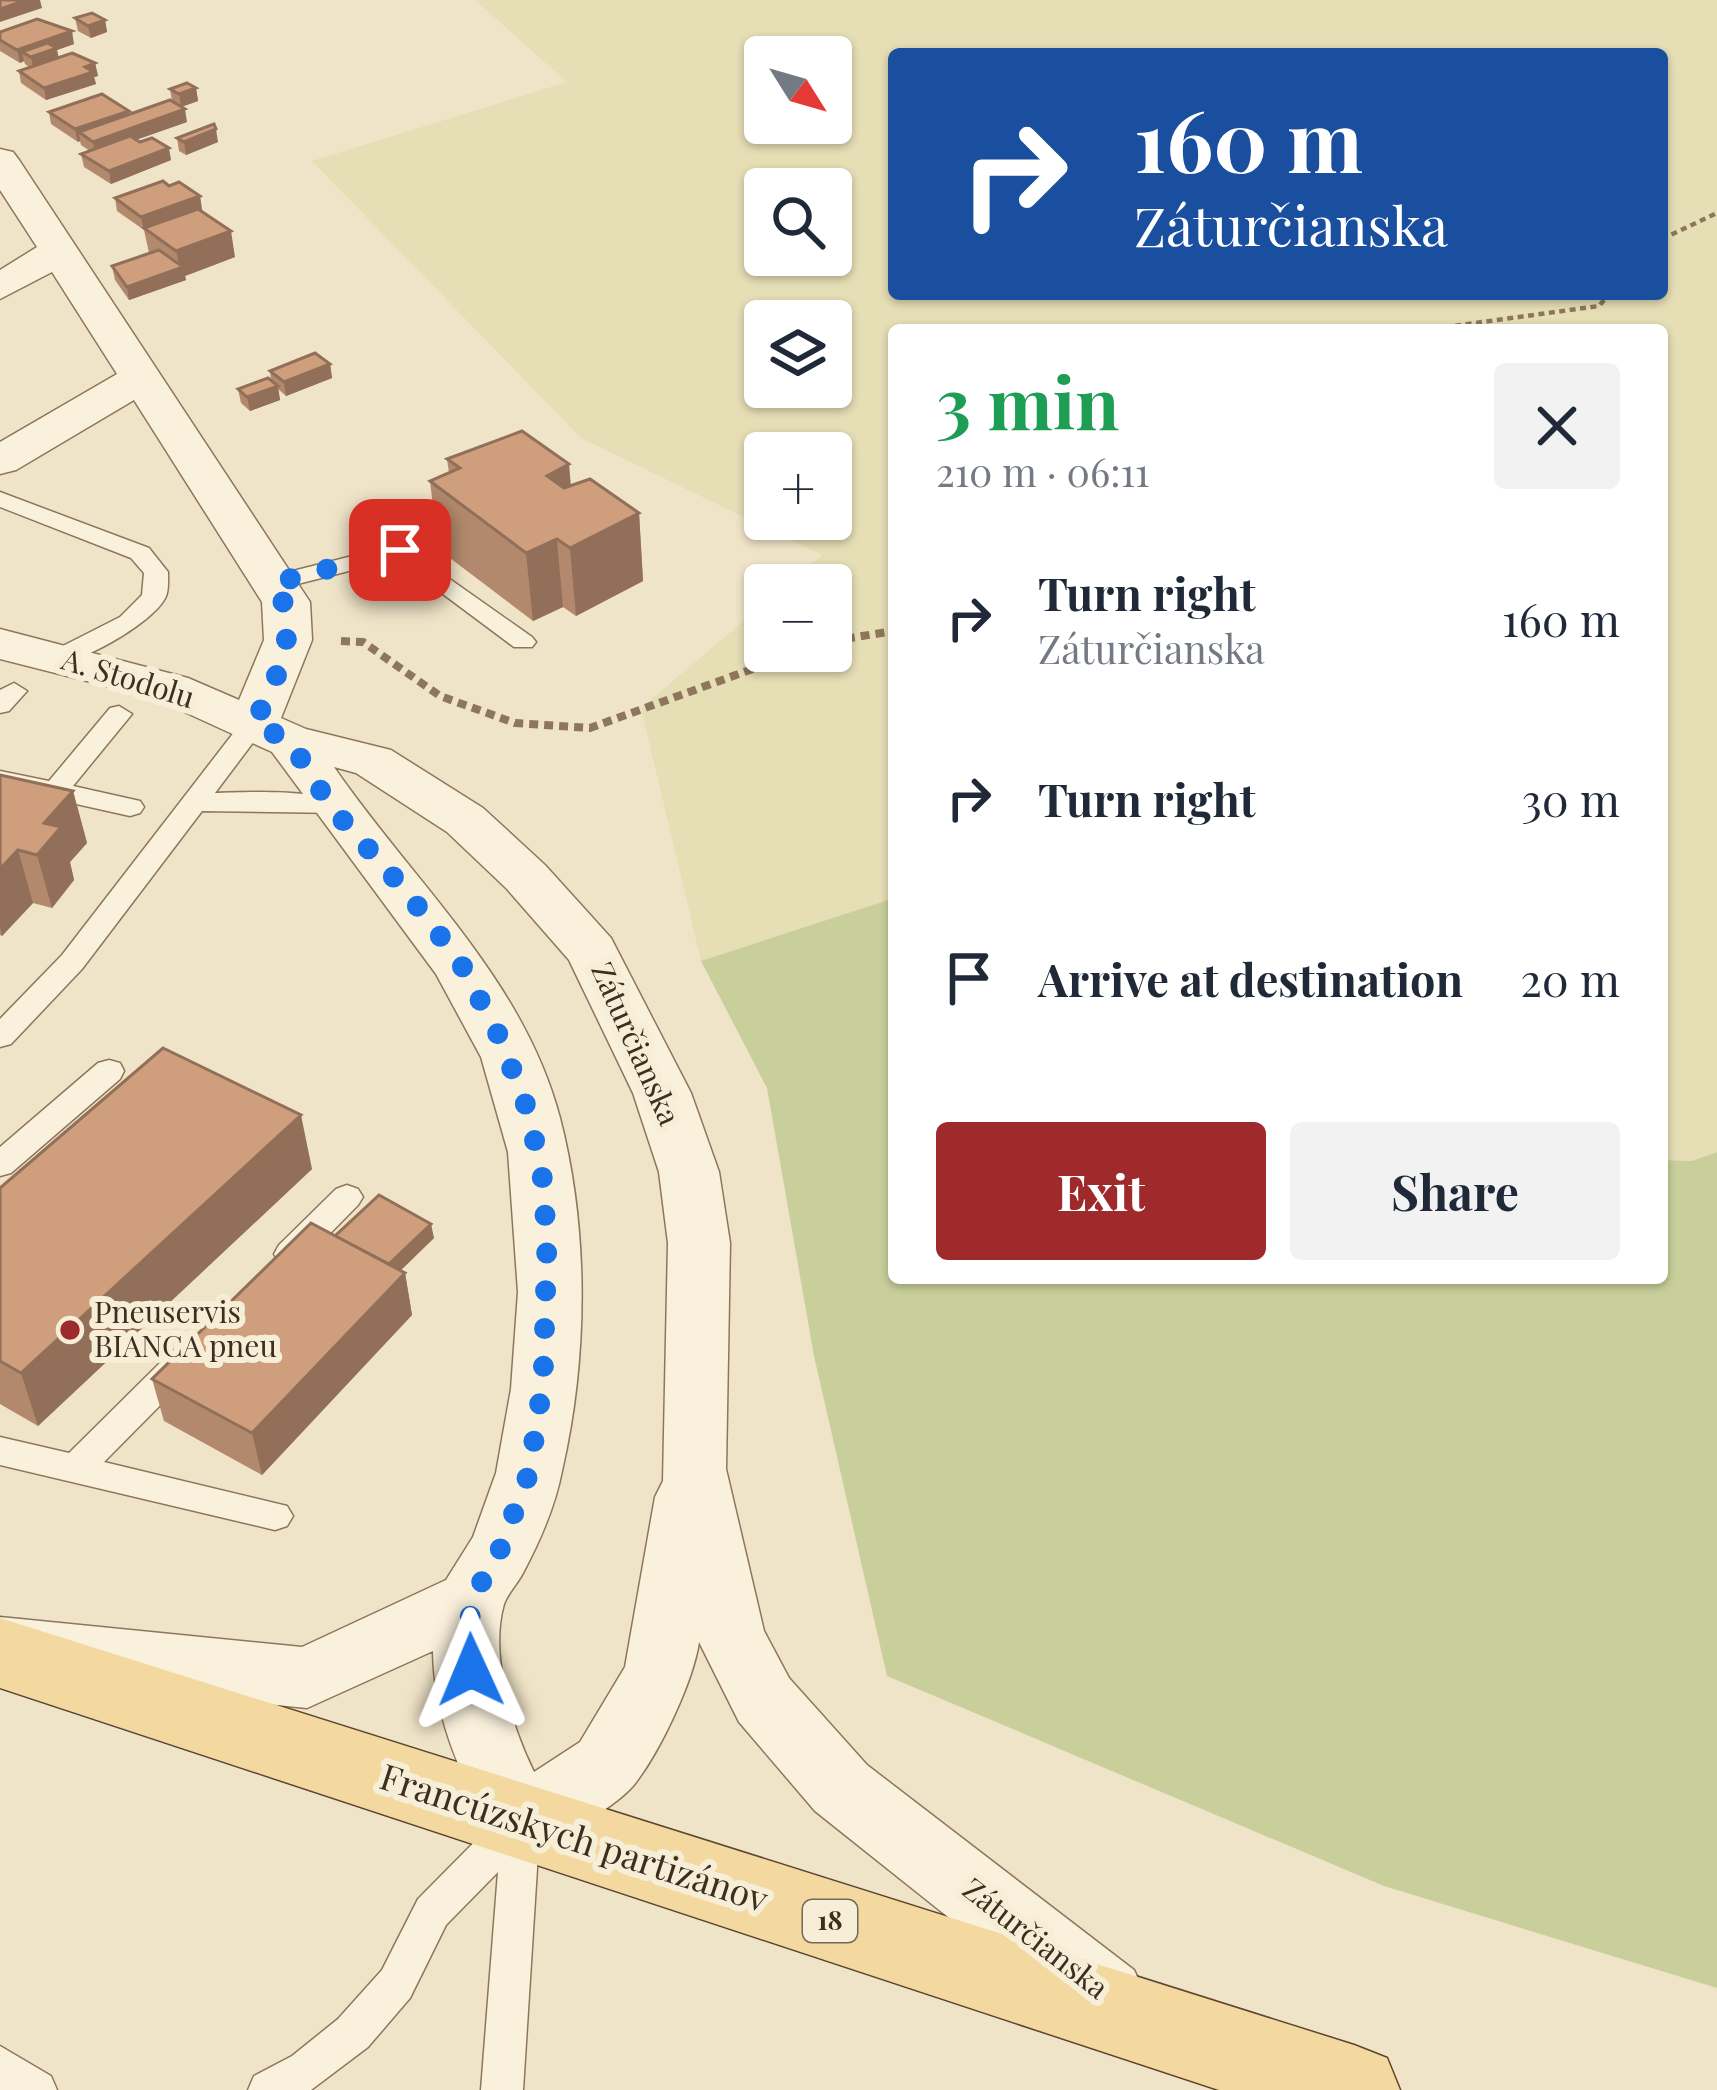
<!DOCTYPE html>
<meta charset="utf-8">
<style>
:root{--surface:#fff;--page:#f2f2f3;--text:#1f2937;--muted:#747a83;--accent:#9e2a2b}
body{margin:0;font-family:"Playfair Display",serif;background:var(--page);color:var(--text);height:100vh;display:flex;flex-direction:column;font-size:45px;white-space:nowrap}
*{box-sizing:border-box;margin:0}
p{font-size:39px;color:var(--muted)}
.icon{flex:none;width:66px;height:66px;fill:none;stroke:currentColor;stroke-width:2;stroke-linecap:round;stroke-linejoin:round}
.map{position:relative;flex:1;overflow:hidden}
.sheet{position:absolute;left:888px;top:324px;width:780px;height:960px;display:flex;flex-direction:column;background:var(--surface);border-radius:12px;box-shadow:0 3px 9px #0004}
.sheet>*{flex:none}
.hud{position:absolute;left:888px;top:48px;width:780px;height:252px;border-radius:12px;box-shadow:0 3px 9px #0004;background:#1a4fa0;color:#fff;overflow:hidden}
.needle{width:78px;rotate:127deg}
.fabs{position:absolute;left:744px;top:36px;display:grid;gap:24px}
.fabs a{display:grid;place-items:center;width:108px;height:108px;border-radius:12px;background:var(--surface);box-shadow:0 3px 9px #0004;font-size:60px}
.pin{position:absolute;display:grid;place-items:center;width:102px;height:102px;color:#fff;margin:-51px;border-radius:24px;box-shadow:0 6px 18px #0006}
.me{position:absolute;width:132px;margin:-66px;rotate:359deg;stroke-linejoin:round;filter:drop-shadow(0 0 9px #0008)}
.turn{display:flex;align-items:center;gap:42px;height:252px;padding:0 48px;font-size:54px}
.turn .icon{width:156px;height:156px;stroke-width:2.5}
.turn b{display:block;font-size:84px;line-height:102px}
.round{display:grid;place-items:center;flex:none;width:126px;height:126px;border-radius:12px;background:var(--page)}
.overview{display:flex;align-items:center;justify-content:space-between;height:204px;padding:0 48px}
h1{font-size:72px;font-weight:700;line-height:90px;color:#1e9e55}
.cta{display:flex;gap:24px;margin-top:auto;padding:24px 48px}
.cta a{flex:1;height:138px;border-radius:12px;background:var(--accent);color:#fff;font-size:48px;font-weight:700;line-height:138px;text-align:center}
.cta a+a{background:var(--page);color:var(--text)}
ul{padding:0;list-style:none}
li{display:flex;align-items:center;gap:36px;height:180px;padding:0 48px}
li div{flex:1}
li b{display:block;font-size:45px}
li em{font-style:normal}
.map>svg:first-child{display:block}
.farmland{fill:#e6deb5;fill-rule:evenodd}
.green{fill:#c9cf9b}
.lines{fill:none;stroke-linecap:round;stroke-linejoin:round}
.lane-casing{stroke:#8d765c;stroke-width:3}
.street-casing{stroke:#8d765c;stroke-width:3}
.primary-casing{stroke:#5b4430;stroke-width:3}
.path-far1{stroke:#8d765c;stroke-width:4.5;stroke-dasharray:6 4.5;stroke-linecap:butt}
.path{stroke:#8d765c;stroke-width:8;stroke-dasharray:9 6;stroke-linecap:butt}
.lane{fill:#faf1dc;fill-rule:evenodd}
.street{fill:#faf1dc;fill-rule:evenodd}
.primary{fill:#f3d9a0;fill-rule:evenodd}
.wall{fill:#b2896c}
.shaded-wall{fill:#916f58}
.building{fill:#cf9f7d;stroke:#916f58;stroke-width:3}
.route{stroke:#1a73e8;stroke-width:21;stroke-dasharray:0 37.8}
.poi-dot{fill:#9e2a2b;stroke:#f7eed8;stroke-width:4.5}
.labels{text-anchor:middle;stroke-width:12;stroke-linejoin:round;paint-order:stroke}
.shield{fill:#f7eed8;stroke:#756857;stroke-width:3}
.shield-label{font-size:27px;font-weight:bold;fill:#3d2e20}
.street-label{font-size:30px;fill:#3d2e20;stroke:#f7eed8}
.poi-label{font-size:30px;fill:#3d2e20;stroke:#f7eed8;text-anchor:start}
.near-street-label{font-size:36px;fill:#3d2e20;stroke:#f7eed8}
</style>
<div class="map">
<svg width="1717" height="2090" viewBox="0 0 1717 2090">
<rect width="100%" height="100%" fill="#f0e4c8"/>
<path class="farmland" d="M475 0H1717V1152L1692 1161 1662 1160V330H894V898L701 961 641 708 765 603V651H831V585H787L822 555 581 438 312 161 567 82ZM894 54H1662V294H894ZM765 57H831V123H765ZM765 189H831V255H765ZM765 321H831V387H765ZM765 453H831V519H765Z"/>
<polygon class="green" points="894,898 894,1278 1662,1278 1662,1160 1692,1161 1717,1152 1717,1988 1384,1886 887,1676 814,1356 767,1088 701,961"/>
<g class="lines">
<g class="lane-casing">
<g id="lane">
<path d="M0 492 149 548 168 572C168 581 169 593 164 600 151 623 76 668 51 662L47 657 51 652 120 617 142 595 144 573 131 558 0 507Z"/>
<polygon points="400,544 532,637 536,642 532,647 514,647 396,559 274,590 262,583 265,578"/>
<polygon points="14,683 27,691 9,711 0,713 0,690"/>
<polygon points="119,706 132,714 73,786 140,801 144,807 140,813 130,816 0,787 0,771 49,781 110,708"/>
<path d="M254 716 267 724 215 793C244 792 325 788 345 807L341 813 202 811 82 969 11 1044 0 1047V1019L62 955 245 718Z"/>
<polygon points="109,1060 120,1063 124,1071 120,1079 11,1173 0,1176 0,1147 98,1063"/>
<polygon points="347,1185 358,1189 363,1197 358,1205 301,1263 279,1263 274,1254 279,1245 336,1189"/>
<polygon points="184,1347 196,1351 201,1360 196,1369 104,1462 287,1506 293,1516 287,1526 275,1530 0,1465 0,1437 69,1453 172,1351"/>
<polygon points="521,1804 535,1809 540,1821 523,2090 481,2090 498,1872 446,1925 410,1998 368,2047 311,2090 248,2090 254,2076 292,2056 338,2019 382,1970 418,1899 507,1809"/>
<polygon points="0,2046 51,2076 57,2090 0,2090"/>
</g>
</g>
<g class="street-casing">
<path id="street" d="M0 149 13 152 19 160 310 602 312 640 281 718 306 729 391 750 483 808 545 865 611 938 691 1093 719 1172 730 1243 726 1469 764 1631 789 1678 867 1765 1134 1970 1146 1996 1134 2022 1107 2033 1080 2022 815 1811 739 1722 699 1642C693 1682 659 1754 633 1786 612 1810 551 1843 521 1854L495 1844C465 1780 434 1724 433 1651L307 1708 0 1677V1617L302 1647 446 1580 473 1537 496 1473 511 1389 518 1292 508 1152 481 1057 436 974 272 752 154 698 0 659V629L188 678 239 700 264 640 262 602 134 400 16 470 0 474V442L117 374 52 272 0 299V270L37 247 0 190ZM334 767 356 773 447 832 507 889 569 960 633 1093 659 1172 668 1243 663 1481 655 1497 625 1667 580 1742 534 1772C512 1727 489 1655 504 1604 508 1593 518 1583 523 1573 540 1541 555 1507 562 1471 588 1358 589 1230 560 1118 523 978 413 882 334 767Z"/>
</g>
<g class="primary-casing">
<polygon id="primary" points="0,1618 1354,2045 1387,2058 1400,2090 1219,2090 0,1688"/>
</g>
<g class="path-far1">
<polyline points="1662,239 1717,213"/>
<polyline points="1424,330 1599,306 1609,294"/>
</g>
<g class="path">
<polyline points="341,641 363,642 440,696 515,723 590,728 802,651"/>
<polyline points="831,641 894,631"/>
</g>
<use href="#lane" class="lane"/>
<use href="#street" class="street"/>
<use href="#primary" class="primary"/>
</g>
<g class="wall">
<polygon points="75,18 105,20 107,32 91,38 78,31"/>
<polygon points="0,32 74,44 57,50 59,58 95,63 98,76 94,77 96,84 46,100 21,83 19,71 29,67 25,64 24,61 20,63 0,51"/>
<polygon points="196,88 198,101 181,107 172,101 170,89"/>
<polygon points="49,112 130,115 187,122 136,140 171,160 111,184 84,167 81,154 90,151 81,145 80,141 78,142 51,124"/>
<polygon points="177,138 218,142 186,155 179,151"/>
<polygon points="169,186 200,196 202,210 200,210 235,257 185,276 186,280 129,300 115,280 112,266 149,253 144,230 117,211 115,198"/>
<polygon points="330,364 332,378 286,396 278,389 280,400 250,411 241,403 238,389 271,381 270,371"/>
<polygon points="447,459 571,486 639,513 643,581 576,616 563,607 533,621 438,549 430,481 449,473"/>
<polygon points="0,775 73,791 87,843 70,862 74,880 52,908 33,903 2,936 0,935"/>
<polygon points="312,1169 38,1426 0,1404 0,1188"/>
<polygon points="434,1238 400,1270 405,1273 412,1315 262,1475 164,1421 152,1379"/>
</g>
<g class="shaded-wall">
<polygon points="26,0 40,0 42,8 0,22 0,9"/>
<polygon points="105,20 107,32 91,38 88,26"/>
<polygon points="72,31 74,44 57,50 59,61 34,70 31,57 22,52 24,61 20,63 17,50"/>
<polygon points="95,63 98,76 94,77 96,84 46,100 44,88"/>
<polygon points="196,88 198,101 181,107 179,94"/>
<polygon points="185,109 187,122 95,154 93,142"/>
<polygon points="129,111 131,124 79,132 80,141 78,142 75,129"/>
<polygon points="216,129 218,142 186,155 184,142"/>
<polygon points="169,148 171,160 111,184 109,171"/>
<polygon points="200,196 202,210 144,230 141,217"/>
<polygon points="231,231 235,257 185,276 186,280 129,300 127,287 180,268 176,251"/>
<polygon points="330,364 332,378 286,396 284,382"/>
<polygon points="278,386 280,400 250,411 247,397"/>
<polygon points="569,464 575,531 557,541 563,607 533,621 526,553 547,476"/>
<polygon points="639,513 643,581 576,616 570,548"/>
<polygon points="73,791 87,843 70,862 74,880 52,908 37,855 44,823"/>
<polygon points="18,850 33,903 2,936 0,927 0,869"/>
<polygon points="301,1115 312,1169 38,1426 21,1373"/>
<polygon points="431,1224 434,1238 390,1281 387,1266"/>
<polygon points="405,1273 412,1315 262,1475 252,1433"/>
</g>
<g class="building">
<polygon points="0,0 26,0 0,9"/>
<polygon points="92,13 105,20 88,26 75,18"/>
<polygon points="37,19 72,31 17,50 0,40 0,32"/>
<polygon points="47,43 57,48 31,57 22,52"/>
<polygon points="72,53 95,63 85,67 93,72 44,88 19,71"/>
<polygon points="187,83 196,88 179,94 170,89"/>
<polygon points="102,94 129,111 75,129 49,112"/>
<polygon points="170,100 185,109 93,142 79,132"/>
<polygon points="214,124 216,129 184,142 177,138"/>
<polygon points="130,136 140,142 152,138 169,148 109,171 81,154"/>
<polygon points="163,181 169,186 179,182 200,196 141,217 115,198"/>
<polygon points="198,209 231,231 176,251 144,228"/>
<polygon points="159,250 183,267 127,287 112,266"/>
<polygon points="315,353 330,364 284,382 270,371"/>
<polygon points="268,378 278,386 247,397 238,389"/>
<polygon points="522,431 569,464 547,476 564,488 590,479 639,513 570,548 557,539 526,553 430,481 460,468 447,459"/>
<polygon points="0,775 73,791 44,823 61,827 37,855 18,850 0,869"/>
<polygon points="163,1048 301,1115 21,1373 0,1361 0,1188"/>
<polygon points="379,1195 431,1224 389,1264 335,1236"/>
<polygon points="311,1223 405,1273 252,1433 152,1379"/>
</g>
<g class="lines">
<path class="route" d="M400 550 274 583C304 631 276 678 254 724L290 741 331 807 405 890 460 962 500 1038 528 1111 542 1174 547 1242 543 1382 529 1473 498 1555 470 1601 471 1670"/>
</g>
<circle class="poi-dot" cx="70" cy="1330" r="12"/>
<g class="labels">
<rect class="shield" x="803" y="1900" width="54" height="42" rx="9"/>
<g class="shield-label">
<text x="830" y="1930">18</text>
</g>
<g class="street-label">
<text transform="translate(128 679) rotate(17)" y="10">A. Stodolu</text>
<text transform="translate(635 1044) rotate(66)" y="10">Záturčianska</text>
<text transform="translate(1035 1939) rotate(38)" y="10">Záturčianska</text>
</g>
<g class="poi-label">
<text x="94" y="1323">Pneuservis<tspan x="94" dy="34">BIANCA pneu</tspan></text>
</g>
<g class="near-street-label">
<text transform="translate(574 1838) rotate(18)" y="13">Francúzskych partizánov</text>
</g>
</g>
</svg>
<div class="fabs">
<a><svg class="needle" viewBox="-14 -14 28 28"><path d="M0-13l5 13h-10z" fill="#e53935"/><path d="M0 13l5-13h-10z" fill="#747a83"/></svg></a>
<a><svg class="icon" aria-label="search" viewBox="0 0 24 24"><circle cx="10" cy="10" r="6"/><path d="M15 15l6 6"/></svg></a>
<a><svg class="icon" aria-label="layers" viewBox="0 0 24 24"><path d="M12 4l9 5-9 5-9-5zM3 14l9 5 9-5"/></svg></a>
<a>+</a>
<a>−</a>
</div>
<div class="pin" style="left:400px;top:550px;background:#d93025"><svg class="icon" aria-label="arrive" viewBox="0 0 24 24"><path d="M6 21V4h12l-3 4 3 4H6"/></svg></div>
<svg class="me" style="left:471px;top:1670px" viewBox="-20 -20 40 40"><path d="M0-17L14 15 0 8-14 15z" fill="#1a73e8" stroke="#fff" stroke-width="4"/></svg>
<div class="hud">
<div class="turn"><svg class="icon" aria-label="right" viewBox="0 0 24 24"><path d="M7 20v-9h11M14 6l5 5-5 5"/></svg><div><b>160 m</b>Záturčianska</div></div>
</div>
<section class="sheet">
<div class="overview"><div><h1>3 min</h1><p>210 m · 06:11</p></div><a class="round"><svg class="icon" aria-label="close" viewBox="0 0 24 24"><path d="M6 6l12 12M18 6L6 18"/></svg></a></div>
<ul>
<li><svg class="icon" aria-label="right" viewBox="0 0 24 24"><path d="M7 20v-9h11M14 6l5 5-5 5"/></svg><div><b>Turn right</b><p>Záturčianska</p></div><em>160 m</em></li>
<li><svg class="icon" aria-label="right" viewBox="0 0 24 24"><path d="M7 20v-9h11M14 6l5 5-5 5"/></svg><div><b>Turn right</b></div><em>30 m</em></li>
<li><svg class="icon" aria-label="arrive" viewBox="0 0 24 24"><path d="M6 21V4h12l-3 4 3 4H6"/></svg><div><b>Arrive at destination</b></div><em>20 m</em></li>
</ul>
<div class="cta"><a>Exit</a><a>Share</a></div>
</section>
</div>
